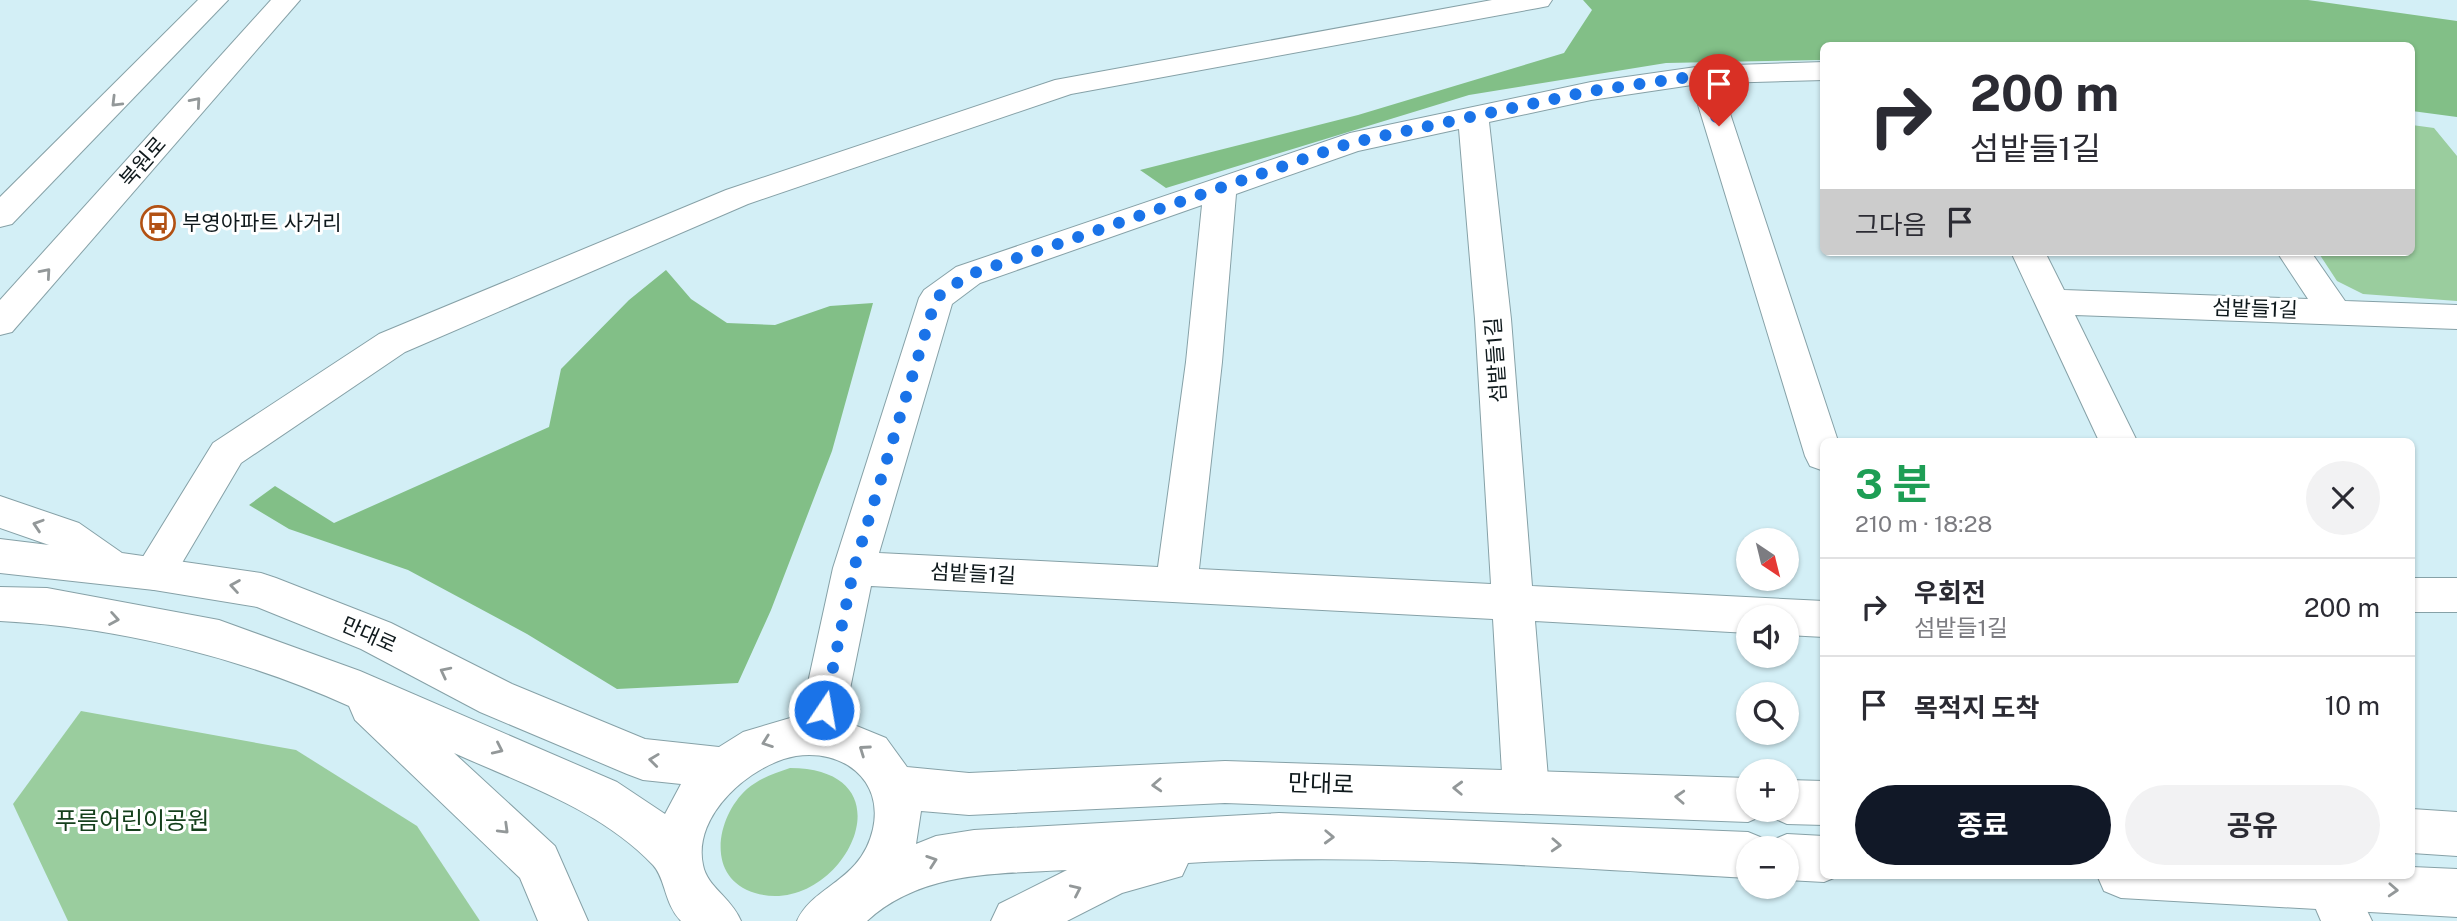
<!DOCTYPE html>
<html lang="ko">
<meta charset="utf-8">
<style>
:root{--surface:#fff;--page:#f2f2f3;--text:#2b2b33;--muted:#7c7c81;--line:#e1e1e2;--accent:#111827}
body{margin:0;font-family:"Public Sans","Noto Sans KR",sans-serif;background:var(--page);color:var(--text);height:100vh;display:flex;flex-direction:column;font-size:26px;white-space:nowrap}
*{box-sizing:border-box;margin:0}
p{font-size:23px;color:var(--muted)}
.icon{flex:none;width:38px;height:38px;fill:none;stroke:currentColor;stroke-width:2;stroke-linecap:round;stroke-linejoin:round}
.map{position:relative;flex:1;overflow:hidden}
.details{position:absolute;left:1820px;top:438px;width:595px;height:441px;display:flex;flex-direction:column;background:var(--surface);border-radius:10px;box-shadow:0 2px 5px #0004}
.details>*{flex:none}
.banner{position:absolute;left:1820px;top:42px;width:595px;height:214px;border-radius:10px;box-shadow:0 2px 5px #0004;background:#fff;color:var(--text);overflow:hidden}
.needle{width:46px;rotate:145deg}
.tools{position:absolute;left:1736px;top:528px;display:grid;gap:14px}
.tools a{display:grid;place-items:center;width:63px;height:63px;border-radius:50%;background:var(--surface);box-shadow:0 2px 5px #0004;font-size:35px}
.pin{position:absolute;display:grid;place-items:center;width:60px;height:60px;color:#fff;margin:-72px -30px;border-radius:50% 50% 50% 0;rotate:-45deg;box-shadow:0 0 7px #0007}
.pin .icon{rotate:45deg}
.me{position:absolute;width:77px;margin:-38px;rotate:12deg;stroke-linejoin:round;filter:drop-shadow(0 0 5px #0008)}
.turn{display:flex;align-items:center;gap:24px;height:147px;padding:0 35px;font-size:32px}
.turn .icon{width:91px;height:91px;stroke-width:2.5}
.turn b{display:block;font-size:49px;line-height:60px}
.then{display:flex;align-items:center;height:66px;padding:0 35px;background:#0003;gap:14px;font-size:26px}
.round{display:grid;place-items:center;flex:none;width:74px;height:74px;border-radius:37px;background:var(--page)}
.overview{display:flex;align-items:center;justify-content:space-between;height:119px;padding:0 35px}
h1{font-size:42px;font-weight:700;line-height:52px;color:#1e9e55}
.cta{display:flex;gap:14px;margin-top:auto;padding:14px 35px}
.cta a{flex:1;height:80px;border-radius:42px;background:var(--accent);color:#fff;font-size:28px;font-weight:700;line-height:80px;text-align:center}
.cta a+a{background:var(--page);color:var(--text)}
ul{padding:0;list-style:none}
li{display:flex;align-items:center;gap:21px;height:98px;padding:0 35px;border-top:2px solid var(--line)}
li div{flex:1}
li b{display:block;font-size:26px}
li em{font-style:normal}
.map>svg:first-child{display:block}
.green{fill:#9acd9e}
.forest{fill:#82bf87}
.lines{fill:none;stroke-linecap:round;stroke-linejoin:round}
.minor-casing{stroke:#86a1a7;stroke-width:2}
.tertiary-casing{stroke:#86a1a7;stroke-width:2}
.minor{fill:#fff;fill-rule:evenodd}
.tertiary{fill:#fff;fill-rule:evenodd}
.oneway{stroke:#939899}
.route{stroke:#1a73e8;stroke-width:12;stroke-dasharray:0 21.6}
.labels{text-anchor:middle;stroke-width:6;stroke-linejoin:round;paint-order:stroke}
.street-label{font-size:21px;fill:#0f191c;stroke:#fff}
.poi-label{font-size:21px;fill:#0f191c;stroke:#fff;text-anchor:start}
.near-street-label{font-size:24px;fill:#0f191c;stroke:#fff}
.near-park-label{font-size:24px;fill:#15401c;stroke:#fff}
</style>
<div class="map">
<svg width="2457" height="921" viewBox="0 0 2457 921">
<rect width="100%" height="100%" fill="#d3eff6"/>
<g class="green">
<polygon points="2412,125 2434,128 2457,156 2457,301 2363,294 2337,281 2318,252 2412,252"/>
<polygon points="81,711 296,750 417,826 480,921 68,921 13,804"/>
<path d="M790 768C918 769 840 919 755 893 705 878 716 817 747 789 760 778 775 773 790 768Z"/>
</g>
<g class="forest">
<polygon points="1583,0 2308,0 2457,21 2457,117 2412,111 2412,46 1824,46 1823,60 1666,63 1469,95 1166,188 1140,170 1358,115 1564,53 1592,10"/>
<polygon points="666,270 691,299 727,323 775,325 830,306 873,303 832,451 771,610 738,683 617,689 527,634 408,570 289,529 249,505 275,486 334,523 549,427 561,369 629,300"/>
</g>
<g class="lines">
<g class="minor-casing">
<g id="minor">
<polygon points="1492,0 1552,0 1548,6 1538,8 1071,94 748,204 405,352 241,463 169,585 154,590 139,585 133,573 213,443 379,334 726,190 1055,80"/>
<path d="M1824 62V80L1720 83 1838 441H1824V471L1810 466 1805 456 1692 85 1591 100 1489 122 1511 319 1532 586 1824 601V637L1787 635V618H1748V633L1535 621 1549 790 1542 805 1526 811 1510 805 1503 790 1493 619 871 586 841 733 835 747 819 753 803 747 797 733 833 568 919 298 924 290 956 267 1350 133 1591 82 1703 66ZM1459 129 1475 319 1491 584 1199 569 1222 362 1236 194 1358 151ZM1202 205 1186 362 1158 567 879 553 952 304 980 283Z"/>
<polygon points="2011,252 2045,252 2064,290 2308,299 2277,252 2311,252 2345,301 2457,305 2457,329 2075,315 2137,441 2099,441"/>
<rect x="2412" y="578" width="45" height="34"/>
<polygon points="2310,875 2350,875 2372,921 2321,921 2306,886"/>
</g>
</g>
<g class="tertiary-casing">
<g id="tertiary">
<polygon points="198,0 228,0 12,224 0,227 0,197"/>
<polygon points="271,0 300,0 12,332 0,335 0,300"/>
<path d="M0 496 79 523 122 553 261 573 276 578 391 623 512 684 645 739 719 747 743 732 797 716 837 718 886 738 907 767 969 773 1225 761 1748 778V810H1767L1764 815 1748 822 1225 803 969 815 921 811 916 844 936 836 974 830 1279 813 1748 832 1765 839 1768 846 1770 841 1787 834 1824 836V875H1841L1824 882 1787 880V849H1748V878C1562 868 1374 852 1188 863L1182 876 1122 893 1067 921H991L999 904 1067 870C996 874 922 871 867 921H797C813 885 861 882 873 829 884 779 842 749 796 756 751 764 692 815 703 865 707 887 731 897 741 921H681C664 904 666 879 653 865 600 809 522 784 454 753L555 846 588 921H538L520 878 355 720 349 706C240 657 119 627 0 621V587L47 588 219 620 360 671 617 782 665 814 681 784 643 780 627 774 480 712 361 649 257 607 154 590 0 573V539L49 545 0 528Z"/>
<polygon points="1787,780 1824,781 1824,825 1787,824 1771,817 1767,810 1787,810"/>
<polygon points="2412,809 2457,812 2457,856 2412,853"/>
<polygon points="2412,867 2457,869 2457,917 2121,898 2104,891 2097,875 2412,875"/>
</g>
</g>
<use href="#minor" class="minor"/>
<use href="#tertiary" class="tertiary"/>
</g>
<defs><path id="oneway-chevron" d="M-2-3.5L2.5 0L-2 3.5" fill="none" stroke-width="1.6" stroke-linecap="round" stroke-linejoin="round" transform="scale(1.75)"/></defs>
<g class="oneway">
<use href="#oneway-chevron" transform="translate(116 102) rotate(135)"/>
<use href="#oneway-chevron" transform="translate(196 102) rotate(-49)"/>
<use href="#oneway-chevron" transform="translate(46 273) rotate(-49)"/>
<use href="#oneway-chevron" transform="translate(38 525) rotate(-162)"/>
<use href="#oneway-chevron" transform="translate(235 586) rotate(-171)"/>
<use href="#oneway-chevron" transform="translate(114 619) rotate(10)"/>
<use href="#oneway-chevron" transform="translate(445 672) rotate(-153)"/>
<use href="#oneway-chevron" transform="translate(767 742) rotate(160)"/>
<use href="#oneway-chevron" transform="translate(498 749) rotate(25)"/>
<use href="#oneway-chevron" transform="translate(864 750) rotate(-145)"/>
<use href="#oneway-chevron" transform="translate(654 760) rotate(-173)"/>
<use href="#oneway-chevron" transform="translate(1157 785) rotate(177)"/>
<use href="#oneway-chevron" transform="translate(1458 788) rotate(-178)"/>
<use href="#oneway-chevron" transform="translate(1680 797) rotate(-177)"/>
<use href="#oneway-chevron" transform="translate(504 829) rotate(44)"/>
<use href="#oneway-chevron" transform="translate(1329 837) rotate(2)"/>
<use href="#oneway-chevron" transform="translate(1556 845) rotate(3)"/>
<use href="#oneway-chevron" transform="translate(932 861) rotate(-19)"/>
<use href="#oneway-chevron" transform="translate(1076 890) rotate(-25)"/>
<use href="#oneway-chevron" transform="translate(2393 890) rotate(3)"/>
</g>
<g class="lines">
<polyline class="route" points="824,710 854,568 936,298 968,275 1350,143 1591,91 1703,75 1719,126"/>
</g>
<defs>
<g id="bus-ring" transform="scale(1.75)"><circle r="9.5" fill="#fff" stroke="#b25113" stroke-width="1.5"/><path d="M-5-6H5V4H4V6H2V4H-2V6H-4V4H-5ZM-3.5-4V0h7V-4ZM-3.5 1.2v1.5H-2V1.2ZM2 1.2v1.5H3.5V1.2Z" fill="#b25113"/></g>
</defs>
<g fill-rule="evenodd">
<use href="#bus-ring" x="158" y="223"/>
</g>
<g class="labels">
<g class="street-label">
<text transform="translate(143 162) rotate(-49)" y="7">북원로</text>
<text transform="translate(2255 309) rotate(2)" y="7">섬밭들1길</text>
<text transform="translate(1496 360) rotate(-94)" y="7">섬밭들1길</text>
<text transform="translate(973 574) rotate(3)" y="7">섬밭들1길</text>
<text transform="translate(369 635) rotate(24)" y="7">만대로</text>
</g>
<g class="poi-label">
<text x="182" y="230">부영아파트 사거리</text>
</g>
<g class="near-street-label">
<text transform="translate(1321 784) rotate(2)" y="8">만대로</text>
</g>
<g class="near-park-label">
<text x="132" y="829">푸름어린이공원</text>
</g>
</g>
</svg>
<div class="tools">
<a><svg class="needle" viewBox="-14 -14 28 28"><path d="M0-13l5 13h-10z" fill="#e53935"/><path d="M0 13l5-13h-10z" fill="#7c7c81"/></svg></a>
<a><svg class="icon" aria-label="sound" viewBox="0 0 24 24"><path d="M4 9h4l5-4v14l-5-4H4zM17 9q2 3 0 6"/></svg></a>
<a><svg class="icon" aria-label="search" viewBox="0 0 24 24"><circle cx="10" cy="10" r="6"/><path d="M15 15l6 6"/></svg></a>
<a>+</a>
<a>−</a>
</div>
<div class="pin" style="left:1719px;top:126px;background:#d93025"><svg class="icon" aria-label="arrive" viewBox="0 0 24 24"><path d="M6 21V4h12l-3 4 3 4H6"/></svg></div>
<svg class="me" style="left:824px;top:710px" viewBox="-20 -20 40 40"><circle r="17" fill="#1a73e8" stroke="#fff" stroke-width="3"/><path d="M0-11L8 9 0 5-8 9z" fill="#fff"/></svg>
<div class="banner">
<div class="turn"><svg class="icon" aria-label="right" viewBox="0 0 24 24"><path d="M7 20v-9h11M14 6l5 5-5 5"/></svg><div><b>200 m</b>섬밭들1길</div></div>
<div class="then">그다음<svg class="icon" aria-label="arrive" viewBox="0 0 24 24"><path d="M6 21V4h12l-3 4 3 4H6"/></svg></div>
</div>
<section class="details">
<div class="overview"><div><h1>3 분</h1><p>210 m · 18:28</p></div><a class="round"><svg class="icon" aria-label="close" viewBox="0 0 24 24"><path d="M6 6l12 12M18 6L6 18"/></svg></a></div>
<ul>
<li><svg class="icon" aria-label="right" viewBox="0 0 24 24"><path d="M7 20v-9h11M14 6l5 5-5 5"/></svg><div><b>우회전</b><p>섬밭들1길</p></div><em>200 m</em></li>
<li><svg class="icon" aria-label="arrive" viewBox="0 0 24 24"><path d="M6 21V4h12l-3 4 3 4H6"/></svg><div><b>목적지 도착</b></div><em>10 m</em></li>
</ul>
<div class="cta"><a>종료</a><a>공유</a></div>
</section>
</div>
